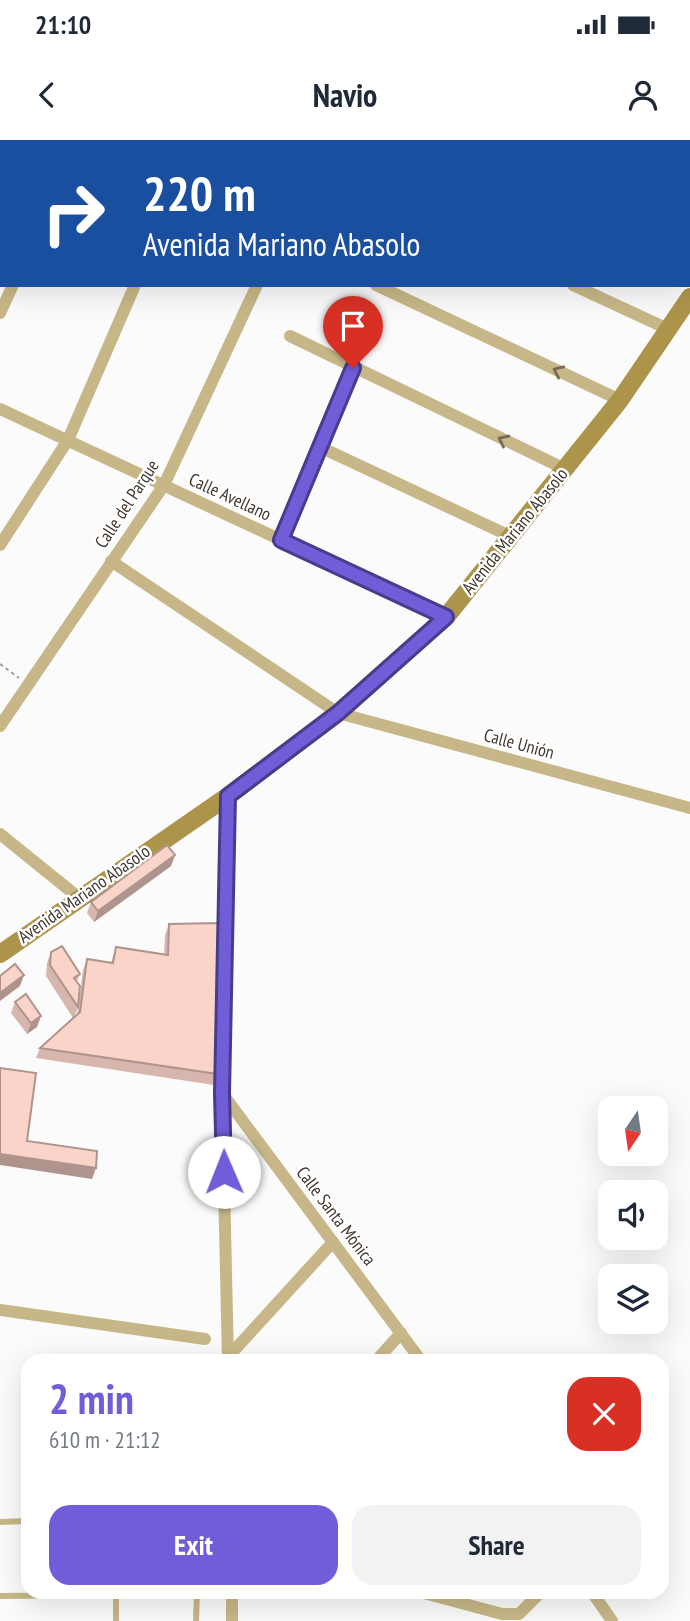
<!DOCTYPE html>
<meta charset="utf-8">
<style>
:root{--surface:#fff;--page:#f2f2f3;--text:#1f2937;--muted:#747a83;--accent:#715dd8}
body{margin:0;font-family:"PT Sans Narrow",sans-serif;background:var(--page);color:var(--text);height:100vh;display:flex;flex-direction:column;font-size:26px;white-space:nowrap}
*{box-sizing:border-box;margin:0}
p{font-size:23px;color:var(--muted)}
.icon{flex:none;width:38px;height:38px;fill:none;stroke:currentColor;stroke-width:2;stroke-linecap:round;stroke-linejoin:round}
.map{position:relative;flex:1;overflow:hidden}
.sheet{position:absolute;left:21px;top:1214px;width:648px;height:245px;display:flex;flex-direction:column;background:var(--surface);border-radius:21px;box-shadow:0 7px 28px #0002}
.sheet>*{flex:none}
.top-card{position:absolute;left:0px;top:0px;width:691px;height:147px;box-shadow:0 7px 28px #0002;background:#1a4fa0;color:#fff;overflow:hidden}
.needle{width:46px;rotate:193deg}
.buttons{position:absolute;left:598px;top:956px;display:grid;gap:14px}
.buttons a{display:grid;place-items:center;width:70px;height:70px;border-radius:14px;background:var(--surface);box-shadow:0 7px 28px #0002;font-size:35px}
.pin{position:absolute;display:grid;place-items:center;width:60px;height:60px;color:#fff;margin:-72px -30px;border-radius:50% 50% 50% 0;rotate:-45deg;box-shadow:0 0 7px #0007}
.pin .icon{rotate:45deg}
.me{position:absolute;width:77px;margin:-38px;rotate:359deg;stroke-linejoin:round;filter:drop-shadow(0 0 5px #0008)}
.turn{display:flex;align-items:center;gap:24px;height:147px;padding:0 28px;font-size:32px}
.turn .icon{width:91px;height:91px;stroke-width:2.5}
.turn b{display:block;font-size:49px;line-height:60px}
.round{display:grid;place-items:center;flex:none;width:74px;height:74px;border-radius:21px;background:var(--page)}
.overview{display:flex;align-items:center;justify-content:space-between;height:119px;padding:0 28px}
h1{font-size:42px;font-weight:700;line-height:52px;color:var(--accent)}
.cta{display:flex;gap:14px;margin-top:auto;padding:14px 28px}
.cta a{flex:1;height:80px;border-radius:21px;background:var(--accent);color:#fff;font-size:28px;font-weight:700;line-height:80px;text-align:center}
.cta a+a{background:var(--page);color:var(--text)}
.status{display:flex;justify-content:space-between;align-items:center;height:49px;padding:0 35px;background:var(--surface);direction:ltr}
.status svg{height:19px;fill:currentColor}
header{display:flex;justify-content:space-between;align-items:center;height:91px;padding:0 28px;background:var(--surface);font-size:32px;font-weight:700}
.map>svg:first-child{display:block}
.lines{fill:none;stroke-linecap:round;stroke-linejoin:round}
.path{stroke:#a49f9b;stroke-width:2;stroke-dasharray:3.5 3.5;stroke-linecap:butt}
.lane{stroke:#c7b788;stroke-width:6}
.street{stroke:#c7b788;stroke-width:12}
.secondary{stroke:#ad944b;stroke-width:18}
.wall{fill:#d7b6ad}
.shaded-wall{fill:#af948d}
.building{fill:#fad4c9;stroke:#af948d;stroke-width:2}
.oneway{stroke:#786b52}
.route-casing{stroke:#493c8c;stroke-width:18}
.route{stroke:#715dd8;stroke-width:12}
.labels{text-anchor:middle;stroke-width:5;stroke-linejoin:round;paint-order:stroke}
.street-label{font-size:18px;fill:#43382e;stroke:#fff}
</style>
<div class="status"><b>21:10</b><svg viewBox="0 0 49 12"><path d="M0 12V9h3v3zM5 12V6h3v6zM10 12V3h3v9zM15 12V0h3v12zM26 1h20v11H26zM47 4h2v5h-2z"/></svg></div>
<header><svg class="icon" aria-label="back" viewBox="0 0 24 24"><path d="M15 5l-7 7 7 7"/></svg>Navio<svg class="icon" aria-label="person" viewBox="0 0 24 24"><circle cx="12" cy="8" r="4"/><path d="M4 21q1-7 8-7t8 7"/></svg></header>
<div class="map">
<svg width="690" height="1481" viewBox="0 0 690 1481">
<rect width="100%" height="100%" fill="#fbfbfb"/>
<g class="lines">
<polyline class="path" points="0,524 19,538"/>
<g class="lane">
<polyline points="0,1382 28,1381"/>
<polyline points="0,1456 116,1455"/>
<polyline points="116,1481 116,1452"/>
<polyline points="196,1481 197,1452"/>
</g>
<g class="street">
<polyline points="56,0 61,2"/>
<polyline points="262,0 265,2"/>
<polyline points="483,0 487,2"/>
<polyline points="79,2 80,0"/>
<polyline points="199,2 199,0"/>
<polyline points="321,2 322,0"/>
<polyline points="690,97 690,98"/>
<polyline points="376,145 620,260"/>
<polyline points="573,145 670,190"/>
<polyline points="0,173 13,145"/>
<polyline points="290,196 565,329"/>
<polyline points="0,269 446,477"/>
<polyline points="320,307 512,397"/>
<polyline points="281,400 353,228"/>
<polyline points="0,405 68,300 135,145"/>
<polyline points="111,421 338,573 690,668"/>
<polyline points="0,586 164,345 257,145"/>
<polyline points="228,656 222,953 228,1222"/>
<polyline points="0,694 78,757"/>
<polyline points="222,953 422,1222"/>
<polyline points="0,1170 205,1199"/>
<polyline points="228,1217 333,1102"/>
<polyline points="375,1222 401,1193"/>
<polyline points="232,1452 232,1481"/>
<polyline points="420,1452 502,1474 519,1474 541,1452"/>
<polyline points="592,1452 612,1481"/>
</g>
<polyline class="secondary" points="0,814 228,656 338,573 446,477 620,260 690,157"/>
</g>
<g class="wall">
<polygon points="175,715 171,726 94,782 87,773 91,762"/>
<polygon points="169,784 218,934 214,945 36,918 40,908 73,878 46,836 47,823 51,812 80,834 77,841 78,867 74,878 77,875 83,830 87,819 111,823 116,807 164,815 165,795"/>
<polygon points="15,862 37,887 27,894 11,873"/>
</g>
<g class="shaded-wall">
<polygon points="175,715 171,726 94,782 98,771"/>
<polygon points="24,835 20,846 0,861 0,853"/>
<polygon points="41,876 37,887 27,894 31,883"/>
<polygon points="0,1014 96,1028 92,1039 0,1025"/>
</g>
<g class="building">
<polygon points="167,705 175,715 98,771 91,762"/>
<polygon points="218,783 218,934 40,908 80,872 87,819 113,823 116,807 168,815 169,784"/>
<polygon points="62,806 80,834 74,838 80,846 78,867 50,825 51,812"/>
<polygon points="15,824 24,835 0,853 0,836"/>
<polygon points="26,854 41,876 31,883 15,862"/>
<polygon points="0,928 36,933 27,1001 97,1011 96,1028 0,1014"/>
</g>
<defs><path id="oneway-chevron" d="M-2-3.5L2.5 0L-2 3.5" fill="none" stroke-width="1.6" stroke-linecap="round" stroke-linejoin="round" transform="scale(1.75)"/></defs>
<g class="oneway">
<use href="#oneway-chevron" transform="translate(558 231) rotate(-155)"/>
<use href="#oneway-chevron" transform="translate(503 300) rotate(-154)"/>
</g>
<g class="lines">
<g class="route-casing">
<polyline id="route" points="224,1032 222,953 228,656 338,573 446,477 281,400 353,228"/>
</g>
<use href="#route" class="route"/>
</g>
<g class="labels">
<g class="street-label">
<text transform="translate(230 357) rotate(25)" y="6">Calle Avellano</text>
<text transform="translate(127 364) rotate(-57)" y="6">Calle del Parque</text>
<text transform="translate(515 391) rotate(-51)" y="6">Avenida Mariano Abasolo</text>
<text transform="translate(519 604) rotate(15)" y="6">Calle Unión</text>
<text transform="translate(84 754) rotate(-35)" y="6">Avenida Mariano Abasolo</text>
<text transform="translate(336 1076) rotate(53)" y="6">Calle Santa Mónica</text>
</g>
</g>
</svg>
<div class="buttons">
<a><svg class="needle" viewBox="-14 -14 28 28"><path d="M0-13l5 13h-10z" fill="#e53935"/><path d="M0 13l5-13h-10z" fill="#747a83"/></svg></a>
<a><svg class="icon" aria-label="sound" viewBox="0 0 24 24"><path d="M4 9h4l5-4v14l-5-4H4zM17 9q2 3 0 6"/></svg></a>
<a><svg class="icon" aria-label="layers" viewBox="0 0 24 24"><path d="M12 4l9 5-9 5-9-5zM3 14l9 5 9-5"/></svg></a>
</div>
<div class="pin" style="left:353px;top:228px;background:#d93025"><svg class="icon" aria-label="arrive" viewBox="0 0 24 24"><path d="M6 21V4h12l-3 4 3 4H6"/></svg></div>
<svg class="me" style="left:224px;top:1032px" viewBox="-20 -20 40 40"><circle r="19" fill="#fff"/><path d="M0-13L10 11 0 6-10 11z" fill="#715dd8"/></svg>
<div class="top-card">
<div class="turn"><svg class="icon" aria-label="right" viewBox="0 0 24 24"><path d="M7 20v-9h11M14 6l5 5-5 5"/></svg><div><b>220 m</b>Avenida Mariano Abasolo</div></div>
</div>
<section class="sheet">
<div class="overview"><div><h1>2 min</h1><p>610 m · 21:12</p></div><a class="round" style="background:#d93025;color:#fff"><svg class="icon" aria-label="close" viewBox="0 0 24 24"><path d="M6 6l12 12M18 6L6 18"/></svg></a></div>
<div class="cta"><a>Exit</a><a>Share</a></div>
</section>
</div>
